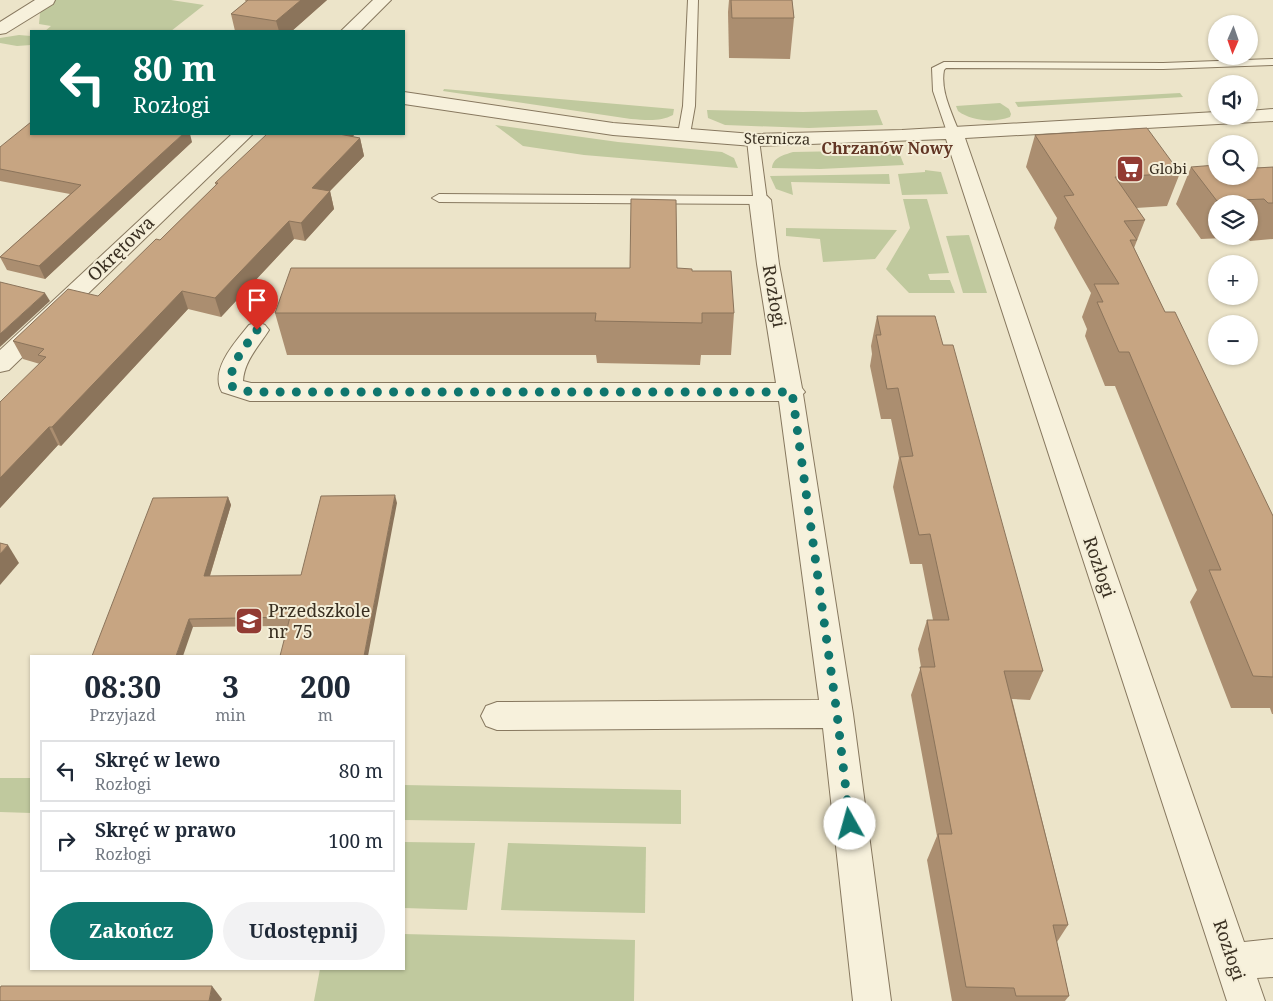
<!DOCTYPE html>
<html lang="pl">
<meta charset="utf-8">
<style>
:root{--surface:#fff;--page:#f2f2f3;--text:#1f2937;--muted:#747a83;--line:#e0e1e3;--accent:#0f766e}
body{margin:0;font-family:"Noto Serif",serif;background:var(--page);color:var(--text);height:100vh;display:flex;flex-direction:column;font-size:19px;white-space:nowrap}
*{box-sizing:border-box;margin:0}
p{font-size:16px;color:var(--muted)}
.icon{flex:none;width:28px;height:28px;fill:none;stroke:currentColor;stroke-width:2;stroke-linecap:round;stroke-linejoin:round}
.map{position:relative;flex:1;overflow:hidden}
.sheet{position:absolute;left:30px;top:655px;width:375px;height:315px;display:flex;flex-direction:column;background:var(--surface);border-radius:0px;box-shadow:0 1px 4px #0004}
.sheet>*{flex:none}
.hud{position:absolute;left:30px;top:30px;width:375px;height:105px;border-radius:0px;box-shadow:0 1px 4px #0004;background:#00695c;color:#fff;overflow:hidden}
.needle{width:32px;rotate:182deg}
.buttons{position:absolute;left:1208px;top:15px;display:grid;gap:10px}
.buttons a{display:grid;place-items:center;width:50px;height:50px;border-radius:50%;background:var(--surface);box-shadow:0 1px 4px #0004;font-size:25px}
.pin{position:absolute;display:grid;place-items:center;width:42px;height:42px;color:#fff;margin:-51px -21px;border-radius:50% 50% 50% 0;rotate:-45deg;box-shadow:0 0 5px #0007}
.pin .icon{rotate:45deg}
.me{position:absolute;width:55px;margin:-28px;rotate:353deg;stroke-linejoin:round;filter:drop-shadow(0 0 4px #0008)}
.turn{display:flex;align-items:center;gap:18px;height:105px;padding:0 20px;font-size:22px}
.turn .icon{width:65px;height:65px;stroke-width:2.5}
.turn b{display:block;font-size:35px;line-height:42px}
.eta{display:flex;justify-content:space-evenly;align-items:center;height:85px;text-align:center}
.eta b{font-size:30px;font-weight:700;line-height:35px}
.button{display:flex;gap:10px;margin-top:auto;padding:10px 20px}
.button a{flex:1;height:58px;border-radius:30px;background:var(--accent);color:#fff;font-size:20px;font-weight:700;line-height:58px;text-align:center}
.button a+a{background:var(--page);color:var(--text)}
ul{padding:0;list-style:none}
li{display:flex;align-items:center;gap:15px;height:62px;margin:0 10px 8px;padding:0 10px;border:2px solid var(--line);border-radius:0px}
li div{flex:1}
li b{display:block;font-size:19px}
li em{font-style:normal}
.map>svg:first-child{display:block}
.green{fill:#c0c99e}
.lines{fill:none;stroke-linecap:round;stroke-linejoin:round}
.service-casing{stroke:#87785f;stroke-width:2}
.minor-casing{stroke:#87785f;stroke-width:2}
.service{fill:#f7f1dc;fill-rule:evenodd}
.minor{fill:#f7f1dc;fill-rule:evenodd}
.wall{fill:#ab8e70;fill-rule:evenodd}
.shaded-wall{fill:#8b745b}
.building{fill:#c7a582;stroke:#8b745b}
.route{stroke:#0f766e;stroke-width:9;stroke-dasharray:0 16.2}
.labels{text-anchor:middle;stroke-width:4;stroke-linejoin:round;paint-order:stroke}
.far-street-label{font-size:15px;fill:#392f21;stroke:#f4eed8}
.far-poi-label{font-size:15px;fill:#392f21;stroke:#f4eed8;text-anchor:start}
.far-neighbourhood-label{font-size:16px;font-weight:bold;fill:#623624;stroke:#f4eed8}
.street-label{font-size:18px;fill:#392f21;stroke:#f4eed8}
.poi-label{font-size:18px;fill:#392f21;stroke:#f4eed8;text-anchor:start}
</style>
<div class="map">
<svg width="1273" height="1001" viewBox="0 0 1273 1001">
<rect width="100%" height="100%" fill="#ece4c9"/>
<g class="green">
<polygon points="55,0 171,0 204,5 171,31 45,31 51,26 39,24 40,13"/>
<polygon points="19,35 31,36 31,45 17,46 0,43 0,38"/>
<path d="M444 89 674 109 673 115C660 122 646 120 631 119L443 91Z"/>
<polygon points="1180,93 1183,97 1018,107 1015,102"/>
<path d="M1000 103 1009 109 1011 114 1010 117C994 123 971 121 958 111L956 106Z"/>
<polygon points="707,110 803,112 877,110 883,125 809,128 725,125 708,118"/>
<polygon points="495,125 618,142 722,152 734,158 738,168 584,155 523,146"/>
<path d="M898 150 904 165 820 169 772 168C773 157 784 155 793 152Z"/>
<polygon points="925,170 941,172 948,194 902,195 898,174 925,172"/>
<polygon points="889,174 890,184 791,182 793,195 776,189 770,176"/>
<polygon points="903,199 927,199 949,273 928,274 930,280 950,280 955,293 909,293 886,269 910,228"/>
<polygon points="786,228 897,230 875,259 823,262 820,239 786,236"/>
<polygon points="969,235 987,293 963,293 946,236"/>
<polygon points="0,778 31,778 31,813 0,812"/>
<polygon points="404,785 681,790 681,824 404,820"/>
<polygon points="404,842 475,843 467,910 404,908"/>
<polygon points="508,843 646,847 645,913 501,910"/>
<polygon points="404,934 635,940 634,1001 314,1001 320,969 404,969"/>
</g>
<g class="lines">
<g class="service-casing">
<g id="service">
<polygon points="688,0 698,0 695,106 690,134 684,138 678,134 683,106"/>
<path d="M1273 59V65L1163 69 946 68 944 70C940 91 952 113 959 132L953 136 947 132 933 91 932 68 944 62 1163 63Z"/>
<polygon points="753,136 759,140 767,200 760,204 439,202 432,198 439,194 753,196 747,140"/>
</g>
</g>
<g class="minor-casing">
<g id="minor">
<polygon points="35,0 55,0 53,4 6,33 0,34 0,22"/>
<polygon points="373,0 391,0 360,31 341,31"/>
<polygon points="404,92 613,123 753,134 902,130 1216,112 1216,116 1249,116 1249,111 1273,109 1273,121 965,138 1244,942 1273,939 1273,977 1257,978 1265,1001 1227,1001 946,139 753,146 613,135 404,104"/>
<polygon points="232,134 253,134 9,370 0,372 0,350"/>
<path d="M760 194 767 196 771 200 779 264 802 388 805 392 803 394 853 714 891 1001H853L823 728 497 730 486 726 481 716 486 706 497 702 819 700 779 401H250L222 392C209 370 236 341 249 325L257 322 265 325 269 330C259 346 244 361 243 381L251 383H776L757 264 749 200 753 196Z"/>
</g>
</g>
<use href="#service" class="service"/>
<use href="#minor" class="minor"/>
</g>
<g class="wall">
<polygon points="245,0 327,0 292,31 235,31 231,14 246,2"/>
<polygon points="729,0 792,0 794,18 790,59 729,58 728,12"/>
<polygon points="355,134 352,137 360,138 364,156 330,191 334,209 305,241 294,239 221,317 188,309 61,446 58,445 0,508 0,402 40,364 23,359 13,341 98,296 160,240 216,185 215,183"/>
<polygon points="1035,135 1180,173 1167,206 1136,208 1145,220 1134,248 1165,312 1273,516 1273,714 1272,714 1270,708 1231,708 1190,602 1197,590 1115,386 1105,386 1085,336 1087,329 1082,317 1091,293 1054,228 1057,218 1026,167"/>
<polygon points="192,142 45,279 7,270 0,257 70,194 0,181 0,147"/>
<path d="M1191 167 1256 168 1273 167V239L1250 241 1247 237 1201 239 1176 204ZM1216 204H1249V236H1216Z"/>
<polygon points="692,271 734,313 731,355 701,355 700,365 597,363 596,355 287,355 275,313"/>
<polygon points="877,316 943,345 1043,671 1030,700 1012,699 1068,925 1057,942 1069,996 1065,1001 952,1001 927,860 937,836 911,695 921,667 918,649 927,620 933,620 922,564 910,564 893,487 899,458 891,419 881,419 870,366 872,354 871,346"/>
<polygon points="228,497 231,505 210,576 301,575 397,503 288,626 193,627 92,656"/>
</g>
<g class="shaded-wall">
<polygon points="301,0 327,0 292,31 279,31 276,21"/>
<polygon points="183,134 190,134 192,142 45,279 39,266"/>
<polygon points="335,134 355,134 339,151"/>
<polygon points="360,138 364,156 330,191 334,209 305,241 301,223 312,188"/>
<polygon points="289,221 294,239 221,317 215,298"/>
<polygon points="182,291 188,309 61,446 52,427"/>
<polygon points="45,293 50,301 0,347 0,334"/>
<polygon points="49,427 58,445 0,508 0,478"/>
<polygon points="395,495 397,503 368,656 364,656"/>
<polygon points="228,497 231,505 207,585 204,576"/>
<polygon points="8,545 19,563 0,585 0,554"/>
<polygon points="189,619 193,627 183,656 176,656"/>
<polygon points="212,986 222,999 221,1001 209,1001"/>
</g>
<g class="building">
<polygon points="248,0 301,0 276,21 231,14"/>
<polygon points="731,0 792,0 794,18 732,18"/>
<polygon points="31,122 31,134 183,134 39,266 0,257 81,185 0,169 0,147"/>
<polygon points="1147,128 1180,173 1115,177 1145,220 1124,221 1137,240 1130,240 1165,312 1175,312 1273,516 1273,677 1253,676 1209,570 1221,570 1129,352 1119,352 1097,302 1103,302 1094,284 1119,284 1064,196 1074,195 1035,135"/>
<polygon points="267,134 339,134 360,138 312,188 330,191 301,223 289,221 215,298 182,291 52,427 49,427 0,478 0,402 46,357 38,355 44,349 13,341 68,289 98,296 156,239 160,240 218,183 215,183"/>
<polygon points="1249,163 1252,163 1256,168 1273,167 1273,203 1268,203 1264,199 1217,201 1191,167 1216,165 1216,176 1249,176"/>
<polygon points="631,199 676,200 677,268 692,269 692,271 731,271 734,313 702,313 702,323 595,321 596,313 275,313 291,268 630,268"/>
<polygon points="0,282 45,293 0,334"/>
<polygon points="877,316 935,316 943,345 953,345 1043,671 1004,671 1068,925 1053,925 1069,996 1016,996 1014,988 966,987 938,834 952,834 920,667 935,667 927,620 949,620 930,534 919,535 900,457 913,456 898,388 887,389 876,335 881,335"/>
<polygon points="395,495 364,656 280,656 290,617 189,619 176,656 92,656 153,498 228,497 204,576 301,575 321,496"/>
<polygon points="0,543 8,545 0,554"/>
<polygon points="1,986 212,986 209,1001 0,1001 0,988"/>
</g>
<g class="lines">
<path class="route" d="M257 330C246 346 228 365 231 386L250 392H792L837 714 850 824"/>
</g>
<defs>
<g id="supermarket-square" transform="scale(1.4375)"><rect x="-9" y="-9" width="18" height="18" rx="4" fill="#923b33" stroke="#f4eed8"/><path d="M-6-5.5h2.5l.6 2H6L4.5 2H-2.5L-4.4-4H-6ZM-1.5 3.2a1.3 1.3 0 1 0 .1 0ZM3 3.2a1.3 1.3 0 1 0 .1 0Z" fill="#fff"/></g>
<g id="school-square" transform="scale(1.4375)"><rect x="-9" y="-9" width="18" height="18" rx="4" fill="#923b33" stroke="#f4eed8"/><path d="M0-5L7-2L0 1L-7-2ZM-4 1L0 2.5L4 1V4Q0 6-4 4Z" fill="#fff"/></g>
</defs>
<g fill-rule="evenodd">
<use href="#supermarket-square" x="1130" y="169"/>
<use href="#school-square" x="249" y="621"/>
</g>
<g class="labels">
<g class="far-street-label">
<text transform="translate(777 139) rotate(1)" y="5">Sternicza</text>
</g>
<g class="far-poi-label">
<text x="1149" y="174">Globi</text>
</g>
<g class="far-neighbourhood-label">
<text x="887" y="154">Chrzanów Nowy</text>
</g>
<g class="street-label">
<text transform="translate(121 249) rotate(-44)" y="6">Okrętowa</text>
<text transform="translate(774 296) rotate(80)" y="6">Rozłogi</text>
<text transform="translate(1099 567) rotate(71)" y="6">Rozłogi</text>
<text transform="translate(1229 950) rotate(71)" y="6">Rozłogi</text>
</g>
<g class="poi-label">
<text x="268" y="617">Przedszkole<tspan x="268" dy="21">nr 75</tspan></text>
</g>
</g>
</svg>
<div class="buttons">
<a><svg class="needle" viewBox="-14 -14 28 28"><path d="M0-13l5 13h-10z" fill="#e53935"/><path d="M0 13l5-13h-10z" fill="#747a83"/></svg></a>
<a><svg class="icon" aria-label="sound" viewBox="0 0 24 24"><path d="M4 9h4l5-4v14l-5-4H4zM17 9q2 3 0 6"/></svg></a>
<a><svg class="icon" aria-label="search" viewBox="0 0 24 24"><circle cx="10" cy="10" r="6"/><path d="M15 15l6 6"/></svg></a>
<a><svg class="icon" aria-label="layers" viewBox="0 0 24 24"><path d="M12 4l9 5-9 5-9-5zM3 14l9 5 9-5"/></svg></a>
<a>+</a>
<a>−</a>
</div>
<div class="pin" style="left:257px;top:330px;background:#d93025"><svg class="icon" aria-label="arrive" viewBox="0 0 24 24"><path d="M6 21V4h12l-3 4 3 4H6"/></svg></div>
<svg class="me" style="left:850px;top:824px" viewBox="-20 -20 40 40"><circle r="19" fill="#fff"/><path d="M0-13L10 11 0 6-10 11z" fill="#0f766e"/></svg>
<div class="hud">
<div class="turn"><svg class="icon" aria-label="left" viewBox="0 0 24 24"><path d="M17 20v-9H6M10 6l-5 5 5 5"/></svg><div><b>80 m</b>Rozłogi</div></div>
</div>
<section class="sheet">
<div class="eta">
<div><b>08:30</b><p>Przyjazd</p></div>
<div><b>3</b><p>min</p></div>
<div><b>200</b><p>m</p></div>
</div>
<ul>
<li><svg class="icon" aria-label="left" viewBox="0 0 24 24"><path d="M17 20v-9H6M10 6l-5 5 5 5"/></svg><div><b>Skręć w lewo</b><p>Rozłogi</p></div><em>80 m</em></li>
<li><svg class="icon" aria-label="right" viewBox="0 0 24 24"><path d="M7 20v-9h11M14 6l5 5-5 5"/></svg><div><b>Skręć w prawo</b><p>Rozłogi</p></div><em>100 m</em></li>
</ul>
<div class="button"><a>Zakończ</a><a>Udostępnij</a></div>
</section>
</div>
